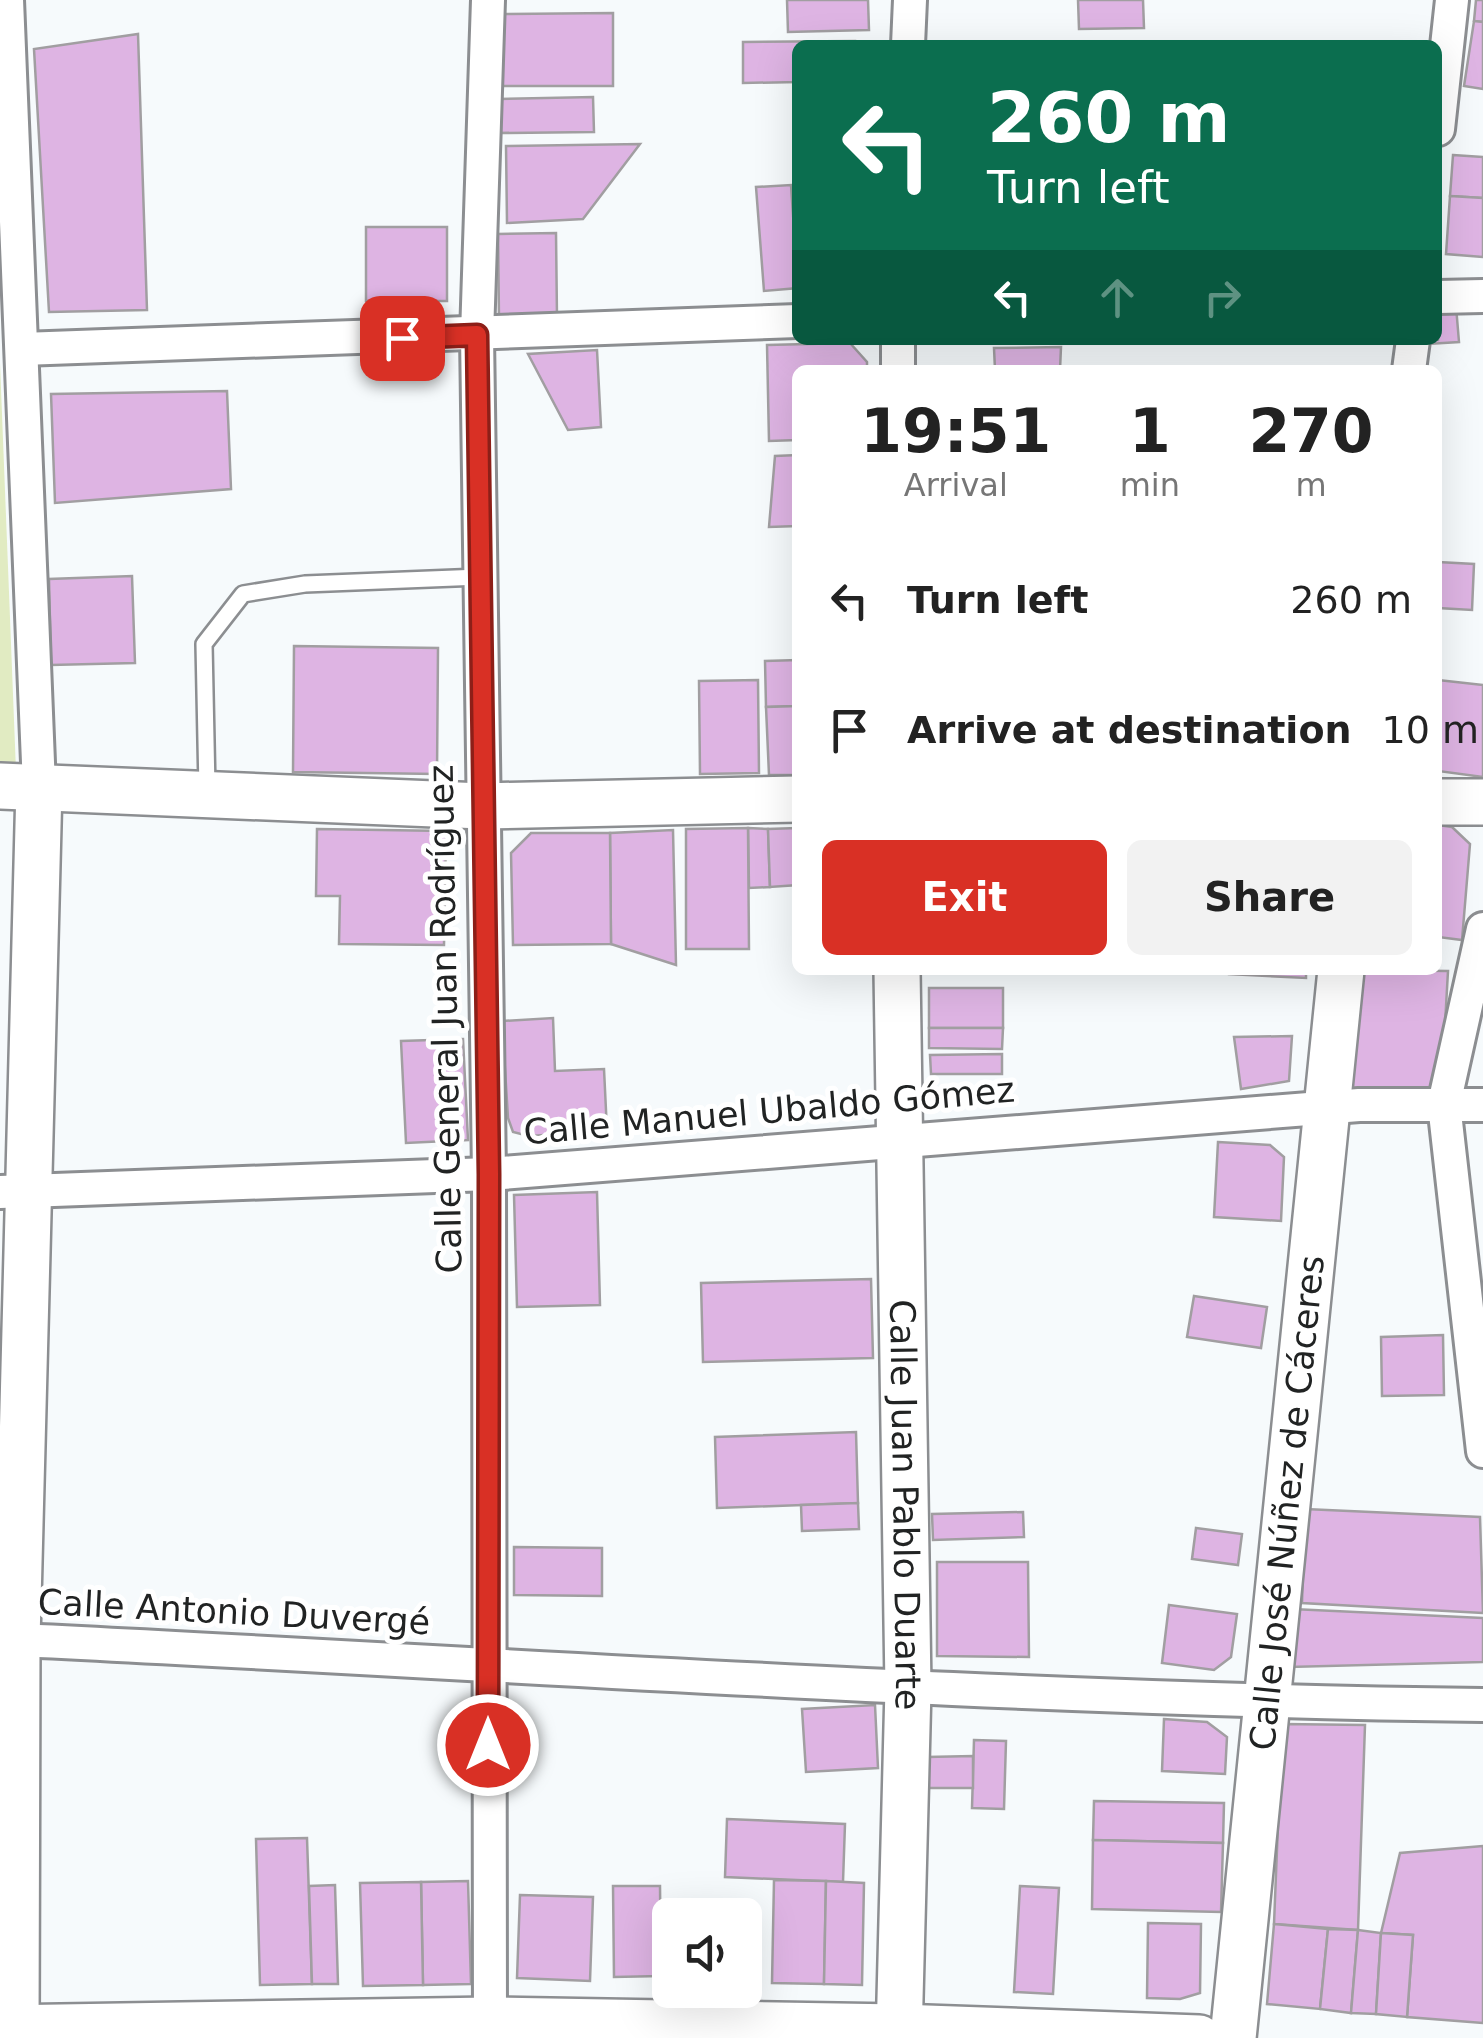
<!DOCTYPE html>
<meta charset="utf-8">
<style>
:root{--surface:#fff;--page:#f2f2f2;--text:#222;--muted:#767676;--accent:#d93025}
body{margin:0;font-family:"DejaVu Sans",sans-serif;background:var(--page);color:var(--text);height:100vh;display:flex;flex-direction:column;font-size:38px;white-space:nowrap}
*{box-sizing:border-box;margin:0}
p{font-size:32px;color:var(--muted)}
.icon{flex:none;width:55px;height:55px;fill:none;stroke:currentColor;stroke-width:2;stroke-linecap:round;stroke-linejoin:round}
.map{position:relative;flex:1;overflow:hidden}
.panel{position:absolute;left:792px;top:365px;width:650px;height:610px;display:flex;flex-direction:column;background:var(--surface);border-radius:15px;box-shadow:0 10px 40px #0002}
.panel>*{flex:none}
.guide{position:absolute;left:792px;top:40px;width:650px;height:305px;border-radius:15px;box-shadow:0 10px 40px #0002;background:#0b6e4f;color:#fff;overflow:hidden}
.buttons{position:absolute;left:652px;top:1898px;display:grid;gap:20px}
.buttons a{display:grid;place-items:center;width:110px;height:110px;border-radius:15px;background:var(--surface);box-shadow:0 10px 40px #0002;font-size:50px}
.pin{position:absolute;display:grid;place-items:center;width:85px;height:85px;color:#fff;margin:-42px;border-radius:20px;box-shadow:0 5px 15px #0006}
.me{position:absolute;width:110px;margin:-55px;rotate:0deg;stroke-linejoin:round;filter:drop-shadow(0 0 8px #0008)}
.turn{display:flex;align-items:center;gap:35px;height:210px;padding:0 30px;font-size:45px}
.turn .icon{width:130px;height:130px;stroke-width:2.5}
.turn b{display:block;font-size:70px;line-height:85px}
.lanes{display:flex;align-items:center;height:95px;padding:0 30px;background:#0003;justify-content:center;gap:50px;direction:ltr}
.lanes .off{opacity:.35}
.eta{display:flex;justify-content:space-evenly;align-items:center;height:170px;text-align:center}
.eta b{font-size:60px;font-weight:800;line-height:70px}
.primary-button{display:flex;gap:20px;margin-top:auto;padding:20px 30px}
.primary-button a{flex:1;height:115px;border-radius:15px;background:var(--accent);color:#fff;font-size:40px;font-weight:800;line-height:115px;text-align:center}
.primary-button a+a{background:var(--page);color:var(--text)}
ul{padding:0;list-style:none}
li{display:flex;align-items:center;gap:30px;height:130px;padding:0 30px}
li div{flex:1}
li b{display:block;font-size:38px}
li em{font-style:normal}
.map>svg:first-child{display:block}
.green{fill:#e1ebc2}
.building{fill:#deb4e3;stroke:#a19ea1;stroke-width:2.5}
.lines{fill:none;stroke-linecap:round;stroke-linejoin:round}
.lane-casing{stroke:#8c8e91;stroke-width:20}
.street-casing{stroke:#8c8e91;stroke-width:38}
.secondary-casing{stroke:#8c8e91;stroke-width:50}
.lane{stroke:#fff;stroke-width:15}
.street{stroke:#fff;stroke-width:32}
.secondary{stroke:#fff;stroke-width:45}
.route-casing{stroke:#8d1f18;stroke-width:25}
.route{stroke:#d93025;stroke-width:18}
.labels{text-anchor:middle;stroke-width:10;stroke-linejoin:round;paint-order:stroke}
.street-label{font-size:35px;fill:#212323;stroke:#fff}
</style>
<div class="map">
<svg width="1483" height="2038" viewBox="0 0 1483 2038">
<rect width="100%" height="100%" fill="#f6fafc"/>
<polygon class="green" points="0,363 16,771 0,771"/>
<g class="building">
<polygon points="787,0 868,0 869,30 788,32"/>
<polygon points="1078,0 1143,0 1144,28 1079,29"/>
<polygon points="1476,0 1483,0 1483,22 1474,21"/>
<polygon points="613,13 613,86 499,86 499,14"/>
<polygon points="1474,21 1483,22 1483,89 1464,86"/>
<polygon points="138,34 147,310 49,312 34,49"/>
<polygon points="855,41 855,45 798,45 798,82 743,83 743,42"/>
<polygon points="593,97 594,132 498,133 498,99"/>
<polygon points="640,144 583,219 507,223 506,146"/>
<polygon points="1453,155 1483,157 1483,198 1450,196"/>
<polygon points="791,185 798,288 764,291 756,187"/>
<polygon points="1450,196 1483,198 1483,257 1446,254"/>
<rect x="366" y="227" width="81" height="74"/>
<polygon points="556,233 557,317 499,318 498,234"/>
<polygon points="1456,306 1459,342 1428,344 1428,340 1438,340 1438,307"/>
<polygon points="850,343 867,362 867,370 798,370 798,440 769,441 767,345"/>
<polygon points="1061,347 1060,370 995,370 994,348"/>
<polygon points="597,350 601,427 568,430 528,354"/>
<polygon points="227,391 231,489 55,503 51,394"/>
<polygon points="798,455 798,526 769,527 775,456"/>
<polygon points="1438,562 1474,564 1472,610 1438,608"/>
<polygon points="132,576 135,663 51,665 49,579"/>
<polygon points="294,646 438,648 437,774 293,772"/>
<polygon points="798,660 798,706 766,707 765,661"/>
<polygon points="758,680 759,773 700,774 699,681"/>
<polygon points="1438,680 1483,685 1483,777 1438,771"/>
<polygon points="798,706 798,775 769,775 766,707"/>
<polygon points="1438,825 1452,827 1470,844 1462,940 1438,937"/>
<polygon points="748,828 768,829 770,887 749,888"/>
<polygon points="748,828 749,949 686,949 686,829"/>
<polygon points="797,828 798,885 770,887 768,829"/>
<polygon points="317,829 446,831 444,945 339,944 340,896 316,896"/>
<polygon points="673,830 676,965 611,944 610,833"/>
<polygon points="531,833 610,833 611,944 513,945 511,853"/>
<polygon points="1229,970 1306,970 1306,978 1229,974"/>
<polygon points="1358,970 1448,971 1441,1096 1350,1090"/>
<rect x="929" y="988" width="74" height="40"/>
<polygon points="553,1018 555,1071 604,1069 607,1131 529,1136 513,1132 508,1118 502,1021"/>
<polygon points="929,1028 1003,1028 1002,1049 929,1048"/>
<polygon points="1292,1036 1289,1081 1241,1089 1234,1037"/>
<polygon points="463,1039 468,1140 406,1143 401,1041"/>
<polygon points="1002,1054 1002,1074 931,1074 930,1055"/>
<polygon points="1218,1142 1270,1145 1284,1157 1281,1221 1214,1217"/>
<polygon points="597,1192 600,1305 517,1307 514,1195"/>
<polygon points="871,1279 873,1358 703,1362 701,1283"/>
<polygon points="1194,1296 1267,1307 1261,1348 1187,1337"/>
<polygon points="1443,1335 1444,1395 1382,1396 1381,1337"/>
<polygon points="856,1432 858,1503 717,1508 715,1437"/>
<polygon points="858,1503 859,1529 802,1531 801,1505"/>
<polygon points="1305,1509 1480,1517 1483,1613 1302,1603"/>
<polygon points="1023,1512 1024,1537 933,1540 932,1514"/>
<polygon points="1196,1528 1242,1534 1238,1565 1192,1559"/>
<polygon points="514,1547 602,1548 602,1596 514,1595"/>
<polygon points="937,1562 1028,1562 1029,1657 937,1656"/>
<polygon points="1169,1605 1237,1614 1231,1657 1214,1670 1162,1663"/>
<polygon points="1292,1609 1483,1618 1483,1662 1289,1667"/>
<polygon points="875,1705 878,1768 806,1772 802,1709"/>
<polygon points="1164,1719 1207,1722 1227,1737 1225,1774 1162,1771"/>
<polygon points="1282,1724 1365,1725 1358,1930 1274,1924"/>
<polygon points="974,1740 1006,1741 1004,1809 972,1808"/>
<polygon points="973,1756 973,1788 927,1788 927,1757"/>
<polygon points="1094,1801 1224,1803 1223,1843 1093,1840"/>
<polygon points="727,1819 845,1824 843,1882 725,1877"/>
<polygon points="307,1838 312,1984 260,1985 256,1839"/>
<polygon points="1093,1840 1223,1843 1221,1912 1092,1909"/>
<polygon points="1483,1846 1483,2023 1407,2017 1413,1935 1381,1933 1400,1853"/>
<polygon points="774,1880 826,1881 824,1984 772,1983"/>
<polygon points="468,1881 471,1984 423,1985 421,1882"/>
<polygon points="826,1881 864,1883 862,1985 824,1984"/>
<polygon points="421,1882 423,1985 363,1986 360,1883"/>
<polygon points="335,1885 338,1984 312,1984 309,1886"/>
<polygon points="613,1886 660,1886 661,1976 614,1977"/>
<polygon points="1020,1886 1059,1888 1053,1994 1014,1992"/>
<polygon points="520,1895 593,1897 590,1981 517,1978"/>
<polygon points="1148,1923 1201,1924 1200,1993 1180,1999 1147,1998"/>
<polygon points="1274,1924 1328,1929 1320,2009 1267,2004"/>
<polygon points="1328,1929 1358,1930 1351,2013 1320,2009"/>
<polygon points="1358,1930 1381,1933 1376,2014 1351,2013"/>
<polygon points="1381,1933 1413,1935 1407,2017 1376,2014"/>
</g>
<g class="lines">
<g class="lane-casing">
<polyline id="lane" points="207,789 204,644 243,594 305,584 480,577"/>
</g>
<g class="street-casing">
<g id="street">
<polyline points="7,0 39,787"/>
<polyline points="488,0 477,335 489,1174 490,2038"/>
<polyline points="908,45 910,0"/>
<polyline points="1438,129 1452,0"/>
<polyline points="1438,297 1483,296"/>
<polyline points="22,349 798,321"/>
<polyline points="898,370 898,340"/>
<polyline points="1409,370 1413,340"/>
<polyline points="1483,929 1444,1104 1483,1451"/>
<polyline points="0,1192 489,1174 1359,1105 1483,1105"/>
<path d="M0 1639C494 1663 988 1699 1483 1705"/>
</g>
</g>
<g class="secondary-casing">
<g id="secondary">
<polyline points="0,786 482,806 798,799"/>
<polyline points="1438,802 1483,802"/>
<path id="s1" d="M897 970 908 1688 899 2038"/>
<polyline points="0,2028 491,2020 899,2027 1199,2038"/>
<polyline points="16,2038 17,1640 39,787"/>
<path id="s2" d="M1233 2038 1341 970"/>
</g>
</g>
<use href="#lane" class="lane"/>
<use href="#street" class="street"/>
<use href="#secondary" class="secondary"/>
</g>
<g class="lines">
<g class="route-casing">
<polyline id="route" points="402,338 477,335 489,1174 488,1745"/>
</g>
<use href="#route" class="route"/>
</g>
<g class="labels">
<g class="street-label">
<text transform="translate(445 1019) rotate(-91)" y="12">Calle General Juan Rodríguez</text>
<text transform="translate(769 1111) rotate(-5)" y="12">Calle Manuel Ubaldo Gómez</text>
<text dy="12" stroke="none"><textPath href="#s1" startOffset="535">Calle Juan Pablo Duarte</textPath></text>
<text dy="12" stroke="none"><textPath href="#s2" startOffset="538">Calle José Núñez de Cáceres</textPath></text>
<text transform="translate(234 1612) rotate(3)" y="12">Calle Antonio Duvergé</text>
</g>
</g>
</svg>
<div class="buttons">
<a><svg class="icon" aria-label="sound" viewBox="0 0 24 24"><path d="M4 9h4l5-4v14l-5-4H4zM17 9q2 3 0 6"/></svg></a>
</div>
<div class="pin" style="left:402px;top:338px;background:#d93025"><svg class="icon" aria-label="arrive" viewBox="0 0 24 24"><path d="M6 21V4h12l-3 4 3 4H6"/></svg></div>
<svg class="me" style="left:488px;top:1745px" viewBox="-20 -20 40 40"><circle r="17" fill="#d93025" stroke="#fff" stroke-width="3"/><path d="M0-11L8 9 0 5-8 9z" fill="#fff"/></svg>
<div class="guide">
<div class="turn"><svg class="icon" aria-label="left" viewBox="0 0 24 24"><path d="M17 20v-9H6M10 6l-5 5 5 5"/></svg><div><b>260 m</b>Turn left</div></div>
<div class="lanes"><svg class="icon" aria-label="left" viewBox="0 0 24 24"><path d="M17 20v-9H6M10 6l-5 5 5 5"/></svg><svg class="icon off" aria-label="ahead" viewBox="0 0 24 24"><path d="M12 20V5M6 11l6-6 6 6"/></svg><svg class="icon off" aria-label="right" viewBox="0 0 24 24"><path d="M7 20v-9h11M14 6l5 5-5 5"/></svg></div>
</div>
<section class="panel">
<div class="eta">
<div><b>19:51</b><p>Arrival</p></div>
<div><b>1</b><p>min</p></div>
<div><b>270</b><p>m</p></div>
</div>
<ul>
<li><svg class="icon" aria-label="left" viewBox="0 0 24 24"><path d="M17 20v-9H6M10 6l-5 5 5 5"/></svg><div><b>Turn left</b></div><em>260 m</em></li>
<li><svg class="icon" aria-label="arrive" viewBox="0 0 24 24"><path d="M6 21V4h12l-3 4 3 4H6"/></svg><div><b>Arrive at destination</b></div><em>10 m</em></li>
</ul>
<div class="primary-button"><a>Exit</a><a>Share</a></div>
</section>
</div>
